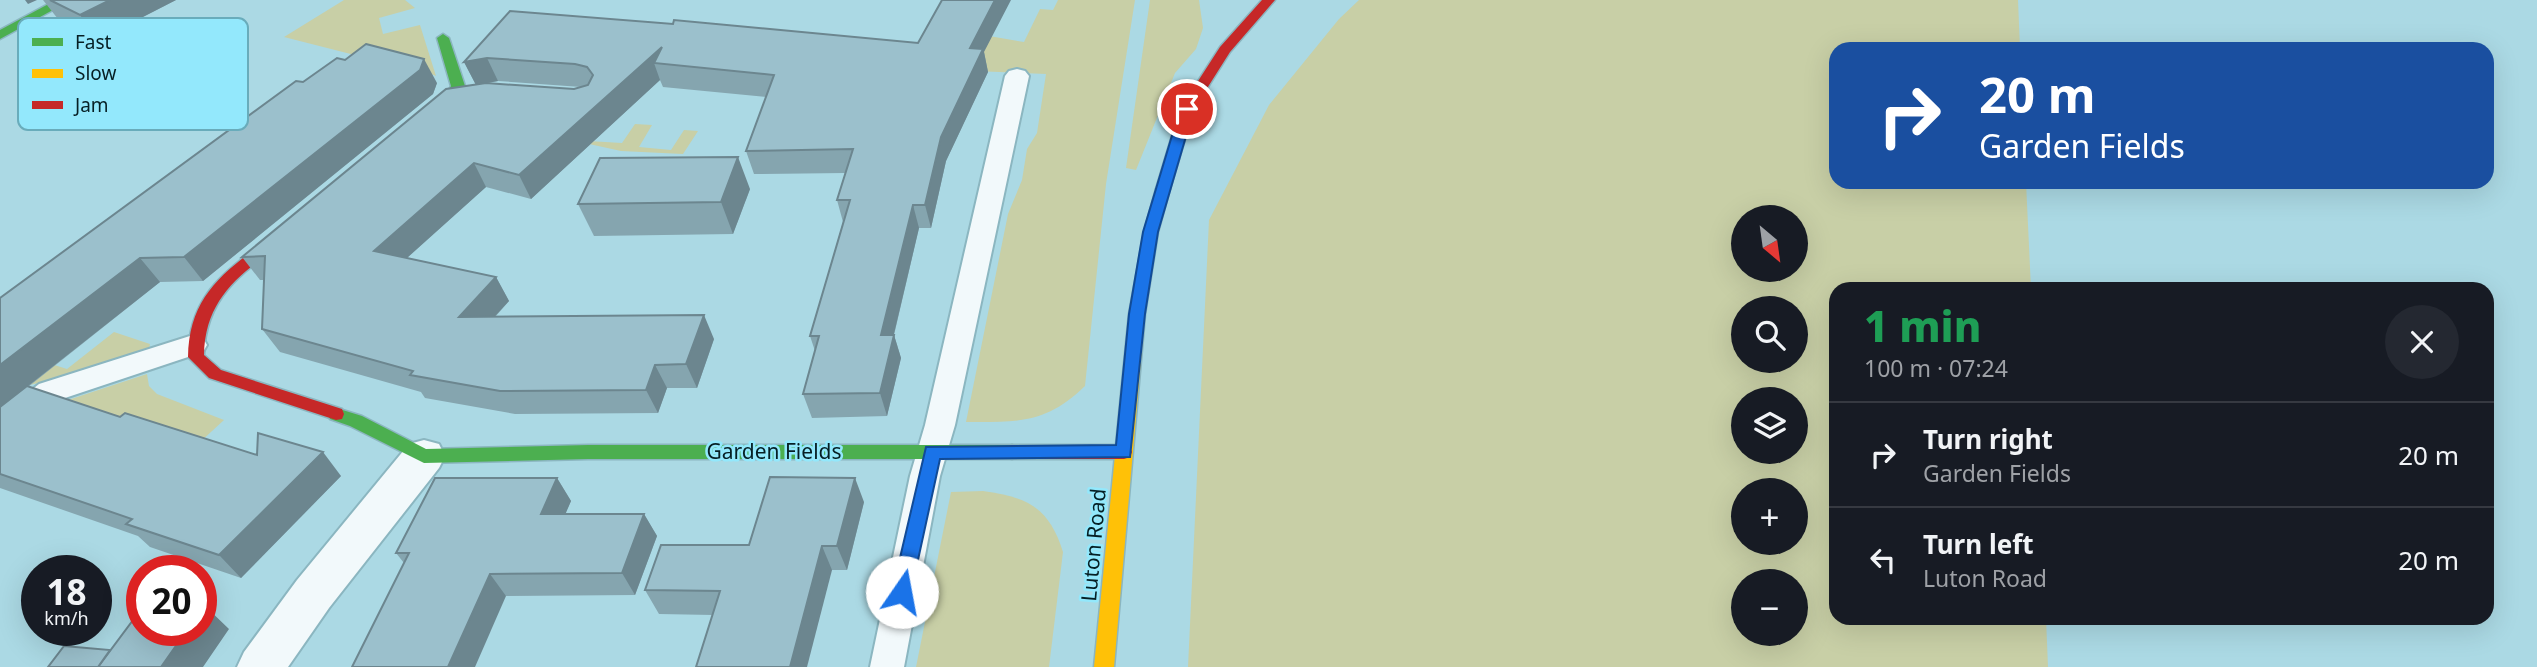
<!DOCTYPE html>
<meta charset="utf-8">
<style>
:root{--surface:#171b24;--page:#242831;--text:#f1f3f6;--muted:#9ea1a6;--line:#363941}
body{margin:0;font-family:"Noto Sans",sans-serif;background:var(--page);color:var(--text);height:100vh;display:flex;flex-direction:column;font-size:26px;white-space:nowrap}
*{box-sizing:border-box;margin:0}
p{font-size:23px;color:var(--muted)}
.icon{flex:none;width:38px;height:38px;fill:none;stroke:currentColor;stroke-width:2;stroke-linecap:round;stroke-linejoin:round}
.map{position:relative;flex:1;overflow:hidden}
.details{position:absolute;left:1829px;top:282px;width:665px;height:343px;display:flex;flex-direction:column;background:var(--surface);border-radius:21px;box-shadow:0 7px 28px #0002}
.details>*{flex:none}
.banner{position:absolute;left:1829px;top:42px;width:665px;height:147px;border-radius:21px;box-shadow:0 7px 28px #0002;background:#1a4fa0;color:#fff;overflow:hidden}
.needle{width:46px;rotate:151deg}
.fabs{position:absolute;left:1731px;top:205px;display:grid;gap:14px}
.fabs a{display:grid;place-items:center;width:77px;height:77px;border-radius:50%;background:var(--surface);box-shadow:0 7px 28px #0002;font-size:35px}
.speed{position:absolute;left:21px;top:555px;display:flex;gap:14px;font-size:35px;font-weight:700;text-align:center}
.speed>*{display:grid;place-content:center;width:91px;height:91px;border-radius:50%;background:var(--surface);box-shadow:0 7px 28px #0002;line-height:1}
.speed small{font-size:18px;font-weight:400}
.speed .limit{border:10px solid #d22;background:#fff;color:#111}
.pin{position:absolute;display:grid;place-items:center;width:60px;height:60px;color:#fff;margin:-30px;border:4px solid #fff;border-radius:50%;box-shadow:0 2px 7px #0007}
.me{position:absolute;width:77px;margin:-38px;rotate:12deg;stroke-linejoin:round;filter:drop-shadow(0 0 5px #0008)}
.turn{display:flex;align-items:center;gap:24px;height:147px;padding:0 35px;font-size:32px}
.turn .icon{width:91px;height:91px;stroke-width:2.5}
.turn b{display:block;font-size:49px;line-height:60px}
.round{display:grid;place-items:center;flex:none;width:74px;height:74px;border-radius:37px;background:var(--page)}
.headline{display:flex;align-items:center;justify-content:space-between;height:119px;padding:0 35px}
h1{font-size:42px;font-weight:800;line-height:52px;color:#1e9e55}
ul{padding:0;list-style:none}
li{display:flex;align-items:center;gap:21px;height:105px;padding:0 35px;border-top:2px solid var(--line)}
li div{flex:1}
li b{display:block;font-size:26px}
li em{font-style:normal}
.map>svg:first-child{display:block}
.green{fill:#c8cfa6;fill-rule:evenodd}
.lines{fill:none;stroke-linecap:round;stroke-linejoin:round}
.lane-casing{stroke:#8bb6c0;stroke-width:4}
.street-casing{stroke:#8bb6c0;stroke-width:4}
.fast-casing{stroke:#8bb6c0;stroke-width:3}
.slow-casing{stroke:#8bb6c0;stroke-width:3}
.jam-casing{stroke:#8bb6c0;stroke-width:3}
.lane{fill:#f2f9fb;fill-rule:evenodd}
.street{fill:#f2f9fb;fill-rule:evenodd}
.fast{fill:#4caf50;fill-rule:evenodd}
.slow{fill:#ffc107;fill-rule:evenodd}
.jam{fill:#c62828;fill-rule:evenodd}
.wall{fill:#85a5af;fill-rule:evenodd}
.shaded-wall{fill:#6c868f}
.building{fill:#9bc0cc;stroke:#6c868f;stroke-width:2}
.route{fill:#1a73e8;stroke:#114b97;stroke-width:2}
.labels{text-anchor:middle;stroke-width:5;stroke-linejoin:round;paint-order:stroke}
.street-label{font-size:21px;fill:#061f24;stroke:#93e8fc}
.key{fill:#93e8fc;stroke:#69acbb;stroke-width:2}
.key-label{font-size:19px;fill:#061f24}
</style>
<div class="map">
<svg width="2537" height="667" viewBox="0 0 2537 667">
<rect width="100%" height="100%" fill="#abd9e4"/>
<g class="green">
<polygon points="344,0 405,0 415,8 379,18 383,34 420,25 436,76 405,63 386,63 284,37"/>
<path d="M1058 0H1135L1106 184 1085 386C1046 424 1018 422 966 422L1008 214 1022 180 1027 149 1037 133 1046 74 974 71 989 36 1024 42 1040 9 1053 10Z"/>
<polygon points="1150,0 1199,0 1203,28 1196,49 1175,73 1136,170 1126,168"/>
<path d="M1359 0H2018L2020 49H1836V182H2026L2031 289H1836V618H2046L2048 667H1188L1209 220 1269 105 1339 19ZM1743 217H1796V270H1743ZM1796 308V360H1743V308ZM1796 399V452H1743V399ZM1743 490H1796V542H1743ZM1796 581V634H1743V581Z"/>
<polygon points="635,124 652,125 639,147 671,150 684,130 698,131 683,154 621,151 571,140 622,143"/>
<polygon points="114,332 150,344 149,349 65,377 16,388 26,356 67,369"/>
<polygon points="147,374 149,386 157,394 224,420 199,443 65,401"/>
<path d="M983 491C1027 497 1049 507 1063 552L1049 667H916L951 492Z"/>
</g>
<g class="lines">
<g class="lane-casing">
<g id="lane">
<polygon points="1017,69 1025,71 1029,76 955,425 940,476 904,667 870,667 910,476 925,425 1005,76 1009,71"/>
<polygon points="193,335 203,338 207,345 203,352 59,400 11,439 0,443 0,415 39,384"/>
</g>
</g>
<g class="street-casing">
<polygon id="street" points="424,440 439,444 445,456 439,468 329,608 288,667 237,667 244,652 297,580 409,444"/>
</g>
<g class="fast-casing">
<g id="fast">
<polygon points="56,0 71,0 0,39 0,30"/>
<polygon points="443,34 449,38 465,86 456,104 424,127 417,123 419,120 445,99 451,86 437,38"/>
<polygon points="336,408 362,416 426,449 588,445 1012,445 1018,447 1020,452 1018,457 1012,459 588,459 424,463 350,426 330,419 328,414 330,409"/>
</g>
</g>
<g class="slow-casing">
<polygon id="slow" points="1163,184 1170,189 1158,232 1145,314 1114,667 1094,667 1129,314 1144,232 1156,189"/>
</g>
<g class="jam-casing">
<g id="jam">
<polygon points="1262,0 1275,0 1230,52 1194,109 1170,189 1168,192 1158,192 1156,189 1180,109 1220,47"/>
<path d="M290 226 297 231 295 235C249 268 205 292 204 355L221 370 342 409 344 414 342 419 336 420 209 378 188 357C189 303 216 277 258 247 268 240 278 229 290 226Z"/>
<polygon points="1012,445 1124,445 1130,447 1132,452 1130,457 1124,459 1012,459 1006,457 1004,452 1006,447"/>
</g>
</g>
<use href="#lane" class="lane"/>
<use href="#street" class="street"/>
<use href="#fast" class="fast"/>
<use href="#slow" class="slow"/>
<use href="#jam" class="jam"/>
</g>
<g class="wall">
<polygon points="43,0 176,0 98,40 58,19"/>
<path d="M510 11 984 52 988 72 946 161 931 228H919L894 335 901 358 887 416 812 418 803 394 815 351 810 336 843 222 837 200 845 173 754 174 746 151 766 97 663 87 660 80 531 199 486 187 407 258 496 277 509 301 495 317 714 339 697 388H667L658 413 515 414 425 398 421 392 280 352 262 329 264 280H260L242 257 476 85 464 62ZM498 81 581 87 574 89 487 83Z"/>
<polygon points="303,82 437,83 433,94 203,281 160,282 28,387 120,417 257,455 341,476 241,578 150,547 138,536 0,488 0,298"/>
<polygon points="750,189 733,234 594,236 578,204"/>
<polygon points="557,478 571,501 565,514 644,514 657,536 635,595 506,596 404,563 396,553"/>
<polygon points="864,502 847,570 832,570 713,615 659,614 645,590 749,545"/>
</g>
<g class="shaded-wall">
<polygon points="25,0 37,0 28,4"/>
<polygon points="110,0 176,0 98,40 80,15"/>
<polygon points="995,0 1011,0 984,52 988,72 946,161 931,228 925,205 941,137 970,48"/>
<polygon points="662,47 654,63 660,80 531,199 519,175"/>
<polygon points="487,58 498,81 476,85 464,62"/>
<polygon points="424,59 437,83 433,94 203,281 184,257"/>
<polygon points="738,157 750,189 733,234 721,202"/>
<polygon points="474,163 486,187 389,274 374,251"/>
<polygon points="913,205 919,228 888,359 881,335"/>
<polygon points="140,258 160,282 14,397 0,413 0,365"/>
<polygon points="496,277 509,301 473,340 459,317"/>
<polygon points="704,315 714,339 697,388 686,364"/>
<polygon points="894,335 901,358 887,416 880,393"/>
<polygon points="655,365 667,388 658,413 646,390"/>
<polygon points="323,452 341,476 241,578 219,555"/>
<polygon points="557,478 571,501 556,536 541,514"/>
<polygon points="855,478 864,502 847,570 837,546"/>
<polygon points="644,514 657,536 635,595 622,573"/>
<polygon points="822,546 832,570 807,667 790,667"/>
<polygon points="490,574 506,596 475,667 448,667"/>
<polygon points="204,605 229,629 203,667 161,667 187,630 201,630 201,610"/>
</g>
<g class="building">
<polygon points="50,0 110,0 80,15"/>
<polygon points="942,0 995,0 970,48 983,49 941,137 925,205 913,205 881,335 894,335 880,393 803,394 819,336 810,336 850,200 837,200 853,149 746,151 774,75 654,63 662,47 519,175 474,163 374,251 496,277 459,317 704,315 686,364 655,365 646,390 500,391 410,375 413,371 262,329 265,256 242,257 446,89 486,83 574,89 588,85 593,75 587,67 575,64 487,58 464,62 510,11 673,24 674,20 918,43"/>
<polygon points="366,44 424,59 420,70 184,257 140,258 0,365 0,298 296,81 303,82 337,58 345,60"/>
<polygon points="738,157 721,202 578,204 600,158"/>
<polygon points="27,386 120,417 125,413 257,455 258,433 323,452 219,555 126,524 132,519 0,474 0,407"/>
<polygon points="770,477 855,478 837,546 822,546 790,667 696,667 720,591 645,590 661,545 749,545"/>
<polygon points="435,478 557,478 541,514 644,514 622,573 490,574 448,667 352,667 409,553 396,553"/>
<polygon points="142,608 142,630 187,630 161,667 98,667"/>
<polygon points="64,646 110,650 98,667 48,667"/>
</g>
<polygon class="route" points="1187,105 1194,109 1158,232 1145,314 1130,457 940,459 911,592 908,598 895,598 892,592 926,447 1116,445 1129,314 1143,232 1180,109"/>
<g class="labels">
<g class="street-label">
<text x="774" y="459">Garden Fields</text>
<text transform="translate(1094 545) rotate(-85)" y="7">Luton Road</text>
</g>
</g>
<rect x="18" y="18" width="230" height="112" rx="10" class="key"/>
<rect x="32" y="38" width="31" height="8" fill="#4caf50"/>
<rect x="32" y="69" width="31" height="9" fill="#ffc107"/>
<rect x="32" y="101" width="31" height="8" fill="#c62828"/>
<g class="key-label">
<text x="75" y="49">Fast</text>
<text x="75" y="80">Slow</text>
<text x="75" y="112">Jam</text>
</g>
</svg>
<div class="fabs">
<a><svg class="needle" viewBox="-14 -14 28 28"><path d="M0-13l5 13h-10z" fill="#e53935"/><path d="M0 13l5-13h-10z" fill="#9ea1a6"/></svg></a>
<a><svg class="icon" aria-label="search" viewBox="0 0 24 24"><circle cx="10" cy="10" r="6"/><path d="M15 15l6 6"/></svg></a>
<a><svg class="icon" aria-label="layers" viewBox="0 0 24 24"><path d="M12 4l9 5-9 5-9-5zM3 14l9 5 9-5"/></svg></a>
<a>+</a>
<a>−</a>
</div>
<div class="speed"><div>18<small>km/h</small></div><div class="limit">20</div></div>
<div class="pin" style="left:1187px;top:109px;background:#d93025"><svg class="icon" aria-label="arrive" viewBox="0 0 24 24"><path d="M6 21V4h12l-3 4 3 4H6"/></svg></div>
<svg class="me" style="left:902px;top:592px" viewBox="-20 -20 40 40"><circle r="19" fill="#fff"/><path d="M0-13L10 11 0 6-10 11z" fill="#1a73e8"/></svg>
<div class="banner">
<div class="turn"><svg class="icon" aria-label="right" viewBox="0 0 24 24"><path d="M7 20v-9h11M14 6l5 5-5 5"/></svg><div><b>20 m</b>Garden Fields</div></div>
</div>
<section class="details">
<div class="headline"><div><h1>1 min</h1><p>100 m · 07:24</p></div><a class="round"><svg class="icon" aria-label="close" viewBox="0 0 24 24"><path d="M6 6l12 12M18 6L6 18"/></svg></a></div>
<ul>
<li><svg class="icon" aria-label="right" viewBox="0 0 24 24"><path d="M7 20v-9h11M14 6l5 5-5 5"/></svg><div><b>Turn right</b><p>Garden Fields</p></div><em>20 m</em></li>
<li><svg class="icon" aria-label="left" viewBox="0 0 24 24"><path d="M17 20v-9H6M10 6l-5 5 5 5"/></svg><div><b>Turn left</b><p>Luton Road</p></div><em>20 m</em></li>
</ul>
</section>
</div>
